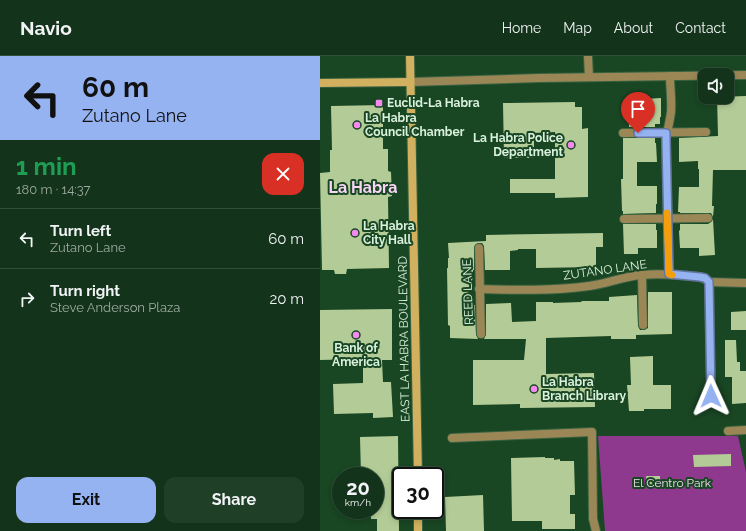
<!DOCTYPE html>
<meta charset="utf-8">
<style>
:root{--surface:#13341a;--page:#203f27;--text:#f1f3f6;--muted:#9daaa2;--line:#324f39;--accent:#95b2f1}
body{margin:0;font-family:Raleway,sans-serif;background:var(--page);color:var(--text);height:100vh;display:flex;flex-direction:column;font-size:15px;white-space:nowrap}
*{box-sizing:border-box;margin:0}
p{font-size:13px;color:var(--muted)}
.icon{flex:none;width:22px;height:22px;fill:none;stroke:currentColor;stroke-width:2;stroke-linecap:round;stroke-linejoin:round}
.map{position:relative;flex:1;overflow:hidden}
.sheet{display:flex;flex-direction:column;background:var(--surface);width:320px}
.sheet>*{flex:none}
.hud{background:#95b2f1;color:#111;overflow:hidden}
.fabs{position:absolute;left:378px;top:12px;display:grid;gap:8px}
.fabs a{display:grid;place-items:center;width:36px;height:36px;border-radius:8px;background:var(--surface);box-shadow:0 2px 6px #0003,0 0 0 1px var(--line);font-size:20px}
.speed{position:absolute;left:12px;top:411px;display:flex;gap:8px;font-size:20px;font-weight:700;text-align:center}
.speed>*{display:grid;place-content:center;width:52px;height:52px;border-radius:50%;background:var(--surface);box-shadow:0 2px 6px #0003,0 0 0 1px var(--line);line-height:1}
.speed small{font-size:10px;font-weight:400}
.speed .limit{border:2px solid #111;border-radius:6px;background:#fff;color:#111}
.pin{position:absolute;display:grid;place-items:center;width:34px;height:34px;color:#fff;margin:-41px -17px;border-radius:50% 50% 50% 0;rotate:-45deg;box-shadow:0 0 4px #0007}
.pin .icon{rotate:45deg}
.me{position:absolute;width:44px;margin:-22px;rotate:359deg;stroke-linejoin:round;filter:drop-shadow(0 0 3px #0008)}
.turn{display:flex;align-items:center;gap:14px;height:84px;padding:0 16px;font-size:18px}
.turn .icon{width:52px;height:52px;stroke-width:2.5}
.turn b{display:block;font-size:28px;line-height:34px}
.round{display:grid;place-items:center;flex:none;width:42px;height:42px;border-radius:12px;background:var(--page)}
.headline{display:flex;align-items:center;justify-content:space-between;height:68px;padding:0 16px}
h1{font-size:24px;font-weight:700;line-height:30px;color:#1e9e55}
.cta{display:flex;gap:8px;margin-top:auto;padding:8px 16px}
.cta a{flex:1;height:46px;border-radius:12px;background:var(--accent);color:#111;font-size:16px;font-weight:700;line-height:46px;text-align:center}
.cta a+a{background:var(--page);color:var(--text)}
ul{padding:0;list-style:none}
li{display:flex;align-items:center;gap:12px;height:60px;padding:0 16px;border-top:1px solid var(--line)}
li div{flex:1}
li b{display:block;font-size:15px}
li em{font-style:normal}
header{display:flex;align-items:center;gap:24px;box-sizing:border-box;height:56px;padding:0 20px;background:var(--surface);border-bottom:1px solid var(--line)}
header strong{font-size:19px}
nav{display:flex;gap:22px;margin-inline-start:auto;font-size:14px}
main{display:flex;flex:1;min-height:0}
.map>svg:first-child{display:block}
.green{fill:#8e398d}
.building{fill:#b3cc97}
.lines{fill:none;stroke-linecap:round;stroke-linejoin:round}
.minor-casing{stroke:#386241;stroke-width:10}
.tertiary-casing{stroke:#386241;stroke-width:10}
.secondary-casing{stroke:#386241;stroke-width:10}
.minor{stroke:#9b8756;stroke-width:8}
.tertiary{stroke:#9b8756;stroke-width:8}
.secondary{stroke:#d1b15f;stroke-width:8}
.route-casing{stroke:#61749d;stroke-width:10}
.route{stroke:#95b2f1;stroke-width:7}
.slow{stroke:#f59e0b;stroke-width:7}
.poi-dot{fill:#f489f0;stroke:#194623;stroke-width:1.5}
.labels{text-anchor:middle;stroke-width:4;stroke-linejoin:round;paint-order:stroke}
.poi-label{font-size:12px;font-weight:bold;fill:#daf2dd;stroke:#194623;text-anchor:start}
.street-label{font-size:12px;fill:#daf2dd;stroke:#194623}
.park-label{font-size:12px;fill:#f2dbf0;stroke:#194623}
.district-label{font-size:16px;font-weight:bold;fill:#f9d5f6;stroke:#194623}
</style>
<header>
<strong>Navio</strong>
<nav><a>Home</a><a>Map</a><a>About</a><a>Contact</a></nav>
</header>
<main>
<section class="sheet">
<div class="hud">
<div class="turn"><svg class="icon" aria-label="left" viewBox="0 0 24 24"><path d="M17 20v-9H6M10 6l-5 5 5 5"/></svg><div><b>60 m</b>Zutano Lane</div></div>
</div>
<div class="headline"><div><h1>1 min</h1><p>180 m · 14:37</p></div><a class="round" style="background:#d93025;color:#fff"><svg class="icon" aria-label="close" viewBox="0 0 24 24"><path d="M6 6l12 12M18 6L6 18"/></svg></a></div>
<ul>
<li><svg class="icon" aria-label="left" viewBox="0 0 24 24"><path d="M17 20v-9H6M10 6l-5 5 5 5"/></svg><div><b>Turn left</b><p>Zutano Lane</p></div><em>60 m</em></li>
<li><svg class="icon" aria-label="right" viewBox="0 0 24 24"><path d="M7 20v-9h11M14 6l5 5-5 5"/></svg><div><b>Turn right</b><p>Steve Anderson Plaza</p></div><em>20 m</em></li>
</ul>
<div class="cta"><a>Exit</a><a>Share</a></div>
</section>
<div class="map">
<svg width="426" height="475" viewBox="0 0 426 475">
<rect width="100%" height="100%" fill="#194623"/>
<polygon class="green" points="278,380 418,380 426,416 426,475 285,475"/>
<g class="building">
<polygon points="426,40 426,114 393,114 392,150 394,150 393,161 391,157 360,157 360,156 358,156 359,131 379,131 379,113 378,113 378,105 359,106 359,82 398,80 397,41"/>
<polygon points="341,42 341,61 340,61 340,68 335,68 335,71 309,71 308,44"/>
<polygon points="255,46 255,51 262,51 262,73 268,72 268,141 235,142 235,137 190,137 190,123 235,123 235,76 214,77 214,102 184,102 183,47"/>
<polygon points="63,49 63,93 68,93 68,115 71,116 72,140 68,141 69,212 27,213 26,218 15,218 14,214 2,214 0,117 10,116 10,94 12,94 11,50"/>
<polygon points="303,82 335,82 335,87 336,87 337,106 317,106 317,130 337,130 337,148 336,148 336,157 303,158 303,155 302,155 301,123 303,123"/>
<polygon points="393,163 395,199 379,200 379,192 360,192 359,175 360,174 360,168 388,168 391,166"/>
<polygon points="303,168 336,168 336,174 337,174 337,192 318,192 318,198 304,198"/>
<polygon points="283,177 283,191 276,191 276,211 216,212 216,193 198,193 198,194 190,195 190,214 165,214 164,190 162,187 159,187 156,188 154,192 154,214 153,214 153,221 148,238 151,238 151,242 153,242 153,249 155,249 156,278 158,283 130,282 130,270 128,269 127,212 128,212 128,202 129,202 128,187 166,185 166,179"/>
<polygon points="328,236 352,236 352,278 316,279 316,283 291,283 291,280 226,282 226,318 274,317 275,351 200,352 200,348 153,349 153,304 204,304 206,283 164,283 166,278 166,248 191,247 192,266 216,265 216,246 233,246 233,247 261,246 262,245 289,245 289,241 317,239 318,270 320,274 324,274 328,272"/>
<polygon points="72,253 72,304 62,304 63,326 71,326 73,361 53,362 53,357 14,358 13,328 43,327 43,303 0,304 0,254"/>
<polygon points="426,255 426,274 411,274 411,256"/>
<polygon points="405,284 416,284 417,306 420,306 420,315 426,315 426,347 412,348 412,321 405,321"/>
<polygon points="333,300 333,329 351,329 351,353 324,353 324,355 309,355 307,329 311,329 310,301"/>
<polygon points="78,380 79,475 57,475 57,463 51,463 51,454 55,454 55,420 41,420 40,381"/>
<polygon points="411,398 411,410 374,411 373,399"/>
<polygon points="225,401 225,402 234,402 234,404 240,403 240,405 254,405 255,439 250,439 250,458 255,458 255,473 222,473 222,465 192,465 191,402"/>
<polygon points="326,420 340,420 340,429 327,429"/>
<polygon points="163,439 164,475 126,475 125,441"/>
</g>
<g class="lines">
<g class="minor-casing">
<g id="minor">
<polyline points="268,0 269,21"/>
<polyline points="303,77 386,76"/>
<polyline points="304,163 388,162"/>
<polyline points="159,192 161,278"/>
<path d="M349 218 346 84C347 75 350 65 351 56 352 44 350 31 350 20"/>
<polyline points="322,219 323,269"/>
<polyline points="389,226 391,339"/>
<polyline points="389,226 426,227"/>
<path d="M159 233C196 234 233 235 269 230 287 228 304 220 322 219 342 217 361 219 380 221L385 223 389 226"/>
<polyline points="408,375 426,374"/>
<polyline points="132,382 272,376 273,463 276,475"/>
</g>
</g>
<g class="tertiary-casing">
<polyline id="tertiary" points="90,26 219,22 426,19"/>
</g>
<g class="secondary-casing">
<g id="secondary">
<polyline points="90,0 98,420"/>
<polyline points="0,27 90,26"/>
<polyline points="98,454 98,475"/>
</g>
</g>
<use href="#minor" class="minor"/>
<use href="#tertiary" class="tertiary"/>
<use href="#secondary" class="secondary"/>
</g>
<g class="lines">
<g class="route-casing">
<polyline id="route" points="318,77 346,77 346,84 349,218 380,221 385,222 389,226 391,340"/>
</g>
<use href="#route" class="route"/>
<polyline class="slow" points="347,157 349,218 352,219"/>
</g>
<g class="poi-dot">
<rect x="55" y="43" width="8" height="8" rx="2"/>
<circle cx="37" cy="69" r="4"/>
<circle cx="251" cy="89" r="4"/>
<circle cx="35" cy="177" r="4"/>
<circle cx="36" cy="279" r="4"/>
<circle cx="214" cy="333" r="4"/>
</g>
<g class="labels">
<g class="poi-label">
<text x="67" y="51">Euclid-La Habra</text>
<text x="45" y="66">La Habra<tspan x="45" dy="14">Council Chamber</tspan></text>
<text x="243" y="86" text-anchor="end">La Habra Police<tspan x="243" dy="14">Department</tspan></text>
<text x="43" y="174">La Habra<tspan x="43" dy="14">City Hall</tspan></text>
<text x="36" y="296" text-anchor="middle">Bank of<tspan x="36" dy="14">America</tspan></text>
<text x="222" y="330">La Habra<tspan x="222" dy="14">Branch Library</tspan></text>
</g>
<g class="street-label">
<text transform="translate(285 214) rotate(-8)" y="4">ZUTANO LANE</text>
<text transform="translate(148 236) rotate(-92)" y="4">REED LANE</text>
<text transform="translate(84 283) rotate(-91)" y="4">EAST LA HABRA BOULEVARD</text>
</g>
<g class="park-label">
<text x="352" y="431">El Centro Park</text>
</g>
<g class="district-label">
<text x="43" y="137">La Habra</text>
</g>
</g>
</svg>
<div class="fabs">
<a><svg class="icon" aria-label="sound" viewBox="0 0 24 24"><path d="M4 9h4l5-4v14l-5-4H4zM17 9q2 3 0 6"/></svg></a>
</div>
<div class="speed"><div>20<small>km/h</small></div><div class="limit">30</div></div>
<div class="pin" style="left:318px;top:77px;background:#d93025"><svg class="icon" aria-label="arrive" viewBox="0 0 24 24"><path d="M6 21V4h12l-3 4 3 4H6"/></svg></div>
<svg class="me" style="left:391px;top:340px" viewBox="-20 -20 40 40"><path d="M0-17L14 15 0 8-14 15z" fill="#95b2f1" stroke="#fff" stroke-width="4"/></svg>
</div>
</main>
